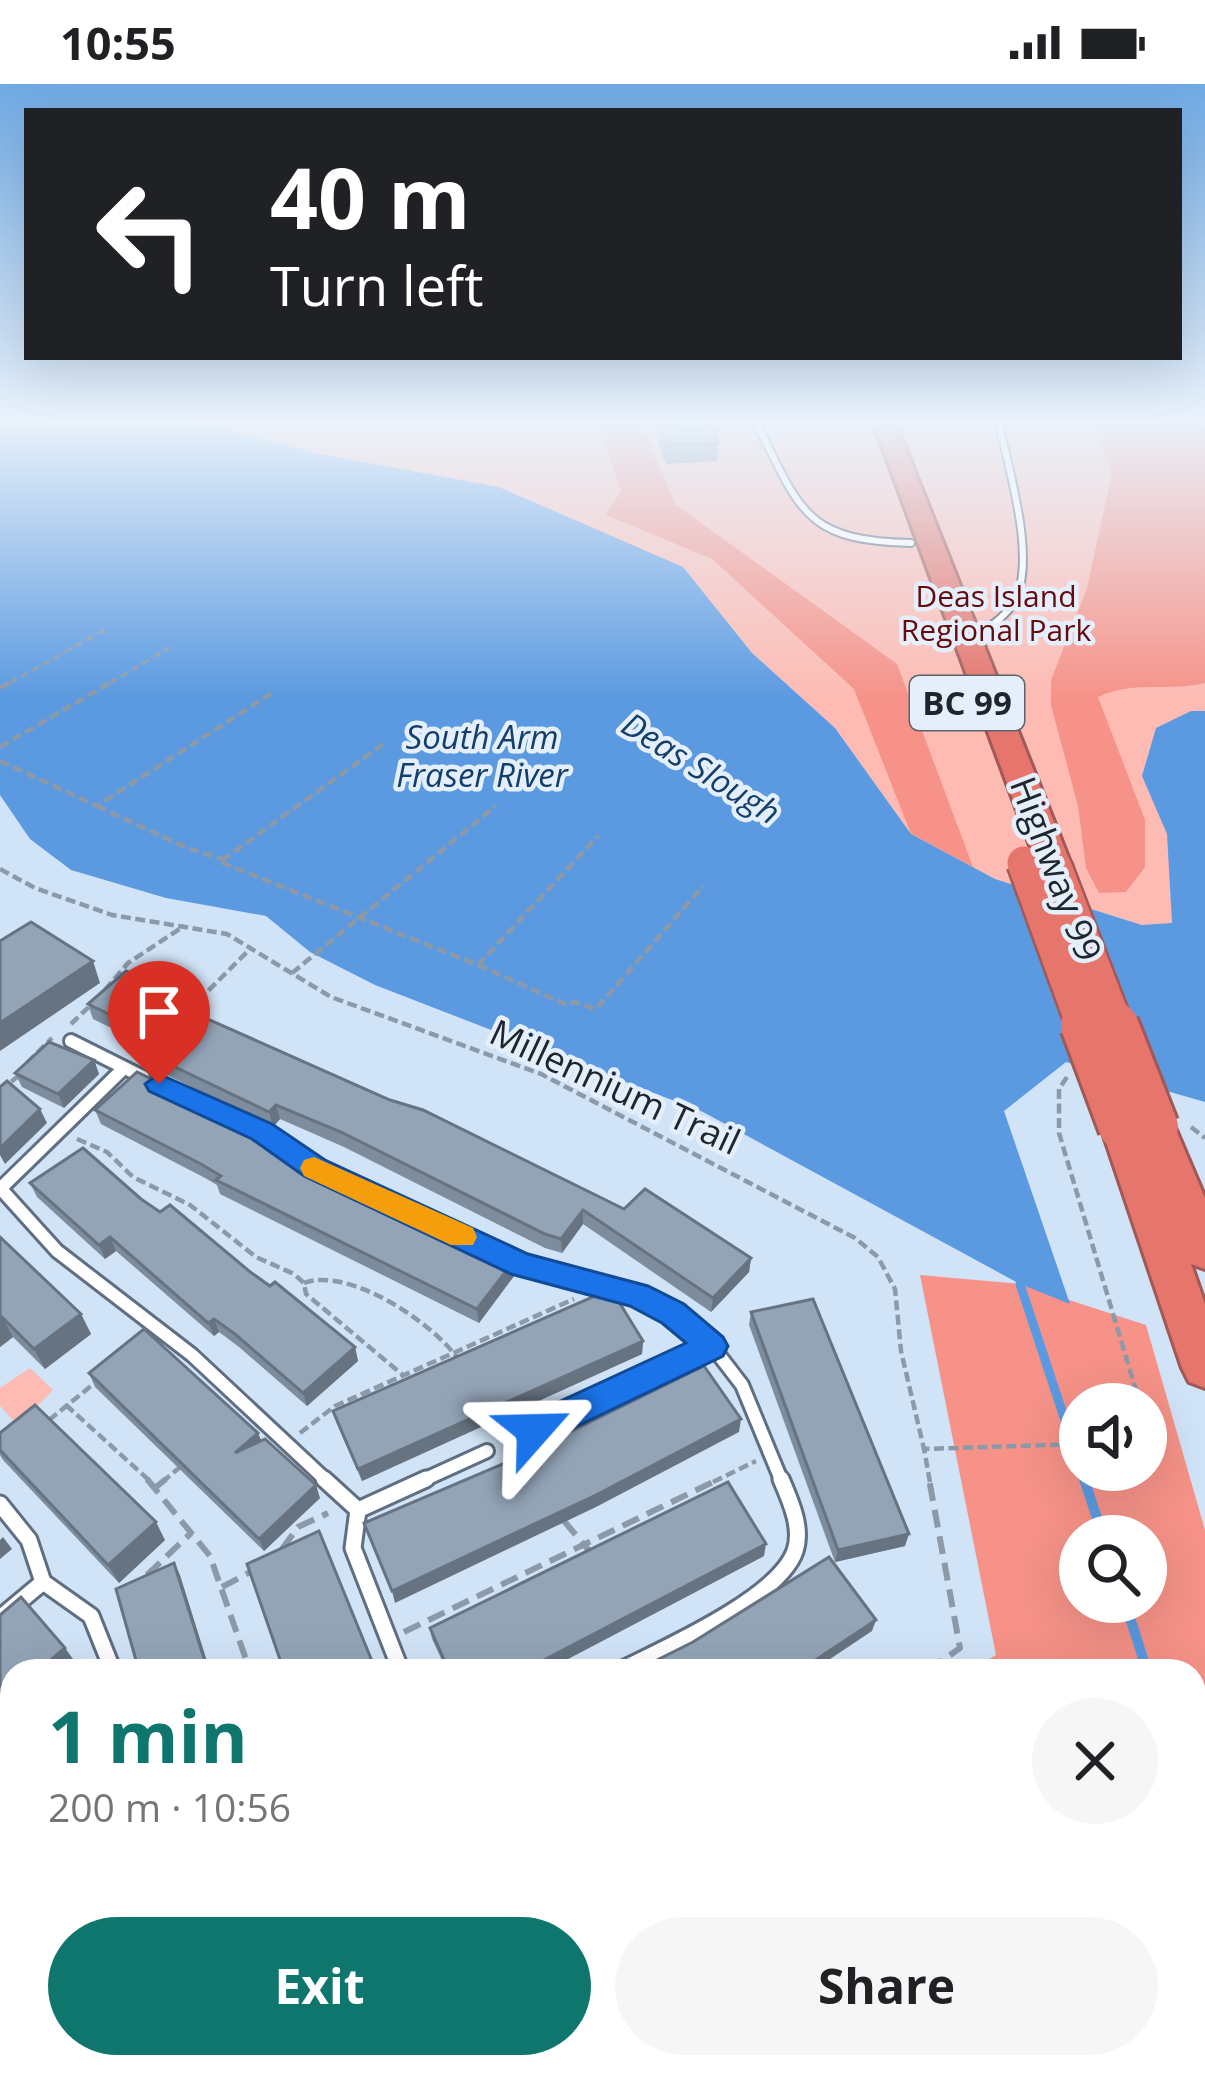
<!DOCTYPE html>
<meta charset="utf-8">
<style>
:root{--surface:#fff;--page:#f6f6f6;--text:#202124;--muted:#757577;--accent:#0f766e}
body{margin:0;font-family:"Open Sans",sans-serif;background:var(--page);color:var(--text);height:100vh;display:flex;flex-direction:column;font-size:45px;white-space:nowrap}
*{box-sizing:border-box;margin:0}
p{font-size:39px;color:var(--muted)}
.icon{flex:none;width:66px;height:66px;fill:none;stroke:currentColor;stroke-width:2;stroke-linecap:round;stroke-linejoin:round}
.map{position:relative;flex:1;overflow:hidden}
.sheet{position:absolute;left:0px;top:1575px;width:1206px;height:420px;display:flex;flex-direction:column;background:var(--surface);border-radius:36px 36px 0 0;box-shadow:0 12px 48px #0002}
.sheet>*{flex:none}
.banner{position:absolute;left:24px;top:24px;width:1158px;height:252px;border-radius:0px;box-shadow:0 12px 48px #0002;background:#202124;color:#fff;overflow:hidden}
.tools{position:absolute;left:1059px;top:1299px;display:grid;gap:24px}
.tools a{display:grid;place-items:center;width:108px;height:108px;border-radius:50%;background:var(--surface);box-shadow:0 12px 48px #0002;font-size:60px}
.pin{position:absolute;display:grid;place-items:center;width:102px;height:102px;color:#fff;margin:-123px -51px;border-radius:50% 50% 50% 0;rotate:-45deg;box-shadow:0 0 12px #0007}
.pin .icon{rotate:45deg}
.me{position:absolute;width:132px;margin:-66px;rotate:65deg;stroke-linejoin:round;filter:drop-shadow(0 0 9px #0008)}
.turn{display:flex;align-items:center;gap:42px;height:252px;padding:0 48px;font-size:54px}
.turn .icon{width:156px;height:156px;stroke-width:2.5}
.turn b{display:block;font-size:84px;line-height:102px}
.round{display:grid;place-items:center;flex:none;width:126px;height:126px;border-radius:63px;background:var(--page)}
.headline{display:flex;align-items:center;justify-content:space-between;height:204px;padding:0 48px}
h1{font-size:72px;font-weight:700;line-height:90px;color:var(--accent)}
.button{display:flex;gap:24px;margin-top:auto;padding:24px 48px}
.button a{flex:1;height:138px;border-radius:72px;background:var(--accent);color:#fff;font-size:48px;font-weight:700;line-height:138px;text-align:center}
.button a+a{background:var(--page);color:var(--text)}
.status{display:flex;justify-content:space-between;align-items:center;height:84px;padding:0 60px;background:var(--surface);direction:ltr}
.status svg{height:33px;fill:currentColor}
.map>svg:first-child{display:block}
.green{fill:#fdbbb3}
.forest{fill:#f69288;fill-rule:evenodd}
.water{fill:#5b9ae0}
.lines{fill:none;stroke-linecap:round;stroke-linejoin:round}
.stream-far1{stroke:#5b9ae0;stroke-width:9}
.stream{stroke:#5b9ae0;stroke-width:10}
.service-far2-casing{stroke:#5f6e80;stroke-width:10}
.service-far1-casing{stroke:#5f6e80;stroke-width:18}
.service-casing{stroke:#5f6e80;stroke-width:21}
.motorway-casing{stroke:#a05956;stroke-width:6}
.path-far2{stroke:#8c99a8;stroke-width:3;stroke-dasharray:8 4.5;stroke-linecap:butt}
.path-far1{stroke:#8c99a8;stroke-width:4.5;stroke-dasharray:10 4.5;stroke-linecap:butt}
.path{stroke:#8c99a8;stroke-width:6;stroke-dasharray:18 9;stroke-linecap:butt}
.service-far2{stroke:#fff;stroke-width:6}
.service-far1{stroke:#fff;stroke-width:12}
.service{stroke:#fff;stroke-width:15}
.motorway{fill:#e6756c;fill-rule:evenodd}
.motorway-bridge-far1-casing{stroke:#a05956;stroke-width:38;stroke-linecap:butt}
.motorway-bridge-casing{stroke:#a05956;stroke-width:50;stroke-linecap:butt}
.motorway-bridge-far1{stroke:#e6756c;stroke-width:33}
.motorway-bridge{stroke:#e6756c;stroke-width:44}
.wall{fill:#7e8d9d}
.shaded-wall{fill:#677380}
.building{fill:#93a4b7;stroke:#677380;stroke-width:3}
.route{fill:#1a73e8;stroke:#114b97;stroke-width:3}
.slow{fill:#f59e0b}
.labels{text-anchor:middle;stroke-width:9;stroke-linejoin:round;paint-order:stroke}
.far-park-label{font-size:30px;fill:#650b0e;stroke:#e5effb}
.shield{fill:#e5effb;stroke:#5a626a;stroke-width:3}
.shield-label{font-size:33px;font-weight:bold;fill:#1f252c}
.far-water-label{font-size:33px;font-style:italic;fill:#123f6c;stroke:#e5effb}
.street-label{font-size:36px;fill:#1f252c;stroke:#e5effb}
</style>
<div class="status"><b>10:55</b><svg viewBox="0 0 49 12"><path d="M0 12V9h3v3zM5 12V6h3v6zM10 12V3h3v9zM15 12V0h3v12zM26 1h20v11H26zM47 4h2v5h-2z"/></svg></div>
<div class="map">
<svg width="1205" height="1995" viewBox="0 0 1205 1995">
<rect width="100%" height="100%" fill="#d1e3f7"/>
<g class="green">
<polygon points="185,335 1205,335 1205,627 1191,627 1142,692 1168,750 1172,840 1142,841 995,795 911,750 835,644 752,569 683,483 319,370"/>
<polygon points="30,1284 53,1306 26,1334 13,1336 0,1322 0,1304"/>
</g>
<g class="forest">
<polygon points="596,335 639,335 676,421 897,580 973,783 911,750 854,605 712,475 606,431 621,406"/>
<path d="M1092 335H1205V599C1168 608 1132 596 1098 613L1145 736V783L1126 808 1099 809 1086 784 1078 722 1051 621V596L1087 504 1112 389Z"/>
<path d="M920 1191 1020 1200 1146 1241 1205 1446V1995H270L291 1983H1194V1587H969L996 1571ZM1080 1320H1146V1386H1080ZM1080 1452H1146V1518H1080Z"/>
</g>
<polygon class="water" points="0,335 185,335 319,370 499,403 683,483 752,569 835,644 911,750 995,795 1142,841 1172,839 1167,750 1142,692 1156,644 1191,627 1205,627 1205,1018 1066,978 1004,1027 1070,1220 1020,1200 703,1028 375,901 310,868 266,832 166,814 71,786 30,755 0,711"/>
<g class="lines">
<g class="stream-far1">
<polyline points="1020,1200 1080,1382"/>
<polyline points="1081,1386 1085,1398"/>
</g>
<g class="stream">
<polyline points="1084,1395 1103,1452"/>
<polyline points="1125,1518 1147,1587"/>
<polyline points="719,1995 739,1983"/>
</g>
<g class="service-far2-casing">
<g id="service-far2">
<path d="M754 335C800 423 801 457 911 459"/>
<path d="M970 556C985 546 1002 536 1013 520 1039 478 1007 381 998 335"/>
</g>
</g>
<g class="service-far1-casing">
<g id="service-far1">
<polyline points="71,957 143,993"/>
<polyline points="242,1038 323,1088"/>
<polyline points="345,1098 521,1181 637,1211 673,1229 712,1262"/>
<polyline points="0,1105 124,984"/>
<polyline points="1,1105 57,1167 192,1271 328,1398"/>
<polyline points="534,1346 712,1262 742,1301 782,1398"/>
<polyline points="419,1398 487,1367"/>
</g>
</g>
<g class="service-casing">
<g id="service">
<polyline points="324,1395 358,1426 353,1464 401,1587"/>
<polyline points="0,1420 29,1456 43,1498 91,1532 113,1587"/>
<polyline points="358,1426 426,1395"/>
<polyline points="0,1534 43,1498"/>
<path d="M619 1587C663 1565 779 1514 795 1467 803 1444 790 1416 781 1395"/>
<polyline points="0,1906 12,1898"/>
</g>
</g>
<g class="motorway-casing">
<g id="motorway">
<polygon points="872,335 894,335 1072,783 1067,790 1043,790 1038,783"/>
<polygon points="1121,1028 1138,1038 1156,1028 1170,1032 1205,1114 1205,1185 1191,1180 1205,1220 1205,1304 1189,1298 1182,1284 1101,1043 1107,1032"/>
</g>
</g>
<g class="path-far2">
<polyline points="1189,335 1205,349"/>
<polyline points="10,599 108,544"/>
<polyline points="110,599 169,564"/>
</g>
<g class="path-far1">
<polyline points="0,604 15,596"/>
<polyline points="383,660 220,778 478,881 598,752"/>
<polyline points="0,663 115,596"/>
<polyline points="0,677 97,722 275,607"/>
<polyline points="97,722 187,764 223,775"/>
<polyline points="0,785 35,804 112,831 227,850 331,913 541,990 855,1154 878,1173 895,1205 901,1267 924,1365"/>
<polyline points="478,881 567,921 574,918 596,925 703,802"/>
<polyline points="292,889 496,722"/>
<polyline points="105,906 128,879 184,842"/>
<polyline points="188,927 252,863"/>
<polyline points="71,940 93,919"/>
<polyline points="27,979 52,954"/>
<polyline points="1067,993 1059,1005 1059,1049 1140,1320"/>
<polyline points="0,1007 22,989"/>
<polyline points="1191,1043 1205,1054"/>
<polyline points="77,1055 107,1068 133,1093 190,1121 256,1173 294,1190 304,1199 306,1210 404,1292"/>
<path d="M304 1199C349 1182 436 1240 460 1278"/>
<polyline points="66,1321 151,1398"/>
<polyline points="493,1334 520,1374"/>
<polyline points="1146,1335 1155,1358 1146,1358"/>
<polyline points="49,1336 96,1298"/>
<polyline points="300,1349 335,1322 574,1215"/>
<polyline points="162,1398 179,1384"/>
<polyline points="713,1398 756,1377"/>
<polyline points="930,1398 924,1365 1080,1360"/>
</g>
<g class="path">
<polyline points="147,1395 210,1472 250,1587"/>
<polyline points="156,1403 166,1395"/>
<polyline points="564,1437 591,1469"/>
<polyline points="282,1465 298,1443 328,1429"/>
<polyline points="147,1491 191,1449"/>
<polyline points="222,1503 254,1486"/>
<polyline points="404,1548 719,1395"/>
<polyline points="928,1587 960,1564 929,1395"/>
<polyline points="0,1686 12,1676"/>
<polyline points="203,1995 227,1983"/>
</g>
<use href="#service-far2" class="service-far2"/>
<use href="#service-far1" class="service-far1"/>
<use href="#service" class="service"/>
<use href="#motorway" class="motorway"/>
<g class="motorway-bridge-far1-casing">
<g id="motorway-bridge-far1">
<polyline points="1024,779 1084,944"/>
<polyline points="1055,783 1117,944"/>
</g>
</g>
<g class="motorway-bridge-casing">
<g id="motorway-bridge">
<polyline points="1083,941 1121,1043"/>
<polyline points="1116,941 1156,1043"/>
</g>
</g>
<use href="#motorway-bridge-far1" class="motorway-bridge-far1"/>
<use href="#motorway-bridge" class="motorway-bridge"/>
</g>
<g class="wall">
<polygon points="659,340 718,359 717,377 666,380 658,358"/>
<polygon points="88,920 178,922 624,1125 751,1174 749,1188 711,1228 583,1140 562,1169 545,1164 344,1063 280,1035 273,1043 159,987 154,973 156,970 154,965 93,935"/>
<polygon points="94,976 99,990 64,1024 22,1003 15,989"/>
<polygon points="95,1026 254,1044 257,1056 513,1178 514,1192 479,1239 220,1110 217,1101 205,1094 101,1040"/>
<polygon points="30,1099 141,1115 249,1187 355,1263 358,1277 307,1322 239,1263 219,1248 214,1252 116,1167 105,1175 37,1113"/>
<polygon points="0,1153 81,1230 91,1250 45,1285 13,1253 0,1263"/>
<polygon points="751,1228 905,1462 835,1478 749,1241"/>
<polygon points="643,1257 642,1270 362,1397 337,1340 333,1327"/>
<polygon points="89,1289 258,1349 261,1357 320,1414 264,1467 95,1303"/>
<polygon points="0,1349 165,1456 119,1499 3,1376 0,1371"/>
<polygon points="764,1472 545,1587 447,1587 432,1555 430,1544"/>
</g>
<g class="shaded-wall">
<polygon points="93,877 100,899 0,967 0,939"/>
<polygon points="94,976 99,990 64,1024 58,1010"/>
<polygon points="276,1021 280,1035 273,1043 269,1028"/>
<polygon points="40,1025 47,1039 5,1080 0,1071 0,1064"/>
<polygon points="583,1126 583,1140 562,1169 561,1155"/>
<polygon points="110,1153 116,1167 105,1175 99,1161"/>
<polygon points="751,1174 749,1188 711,1228 713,1214"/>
<polygon points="513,1178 514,1192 479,1239 477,1225"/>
<polygon points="81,1230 91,1250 45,1285 34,1265"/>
<polygon points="2,1233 13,1253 0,1263 0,1235"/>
<polygon points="214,1235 219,1248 214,1252 208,1239"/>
<polygon points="643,1257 642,1270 362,1397 358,1385"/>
<polygon points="355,1263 358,1277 307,1322 303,1309"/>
<polygon points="741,1335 739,1348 596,1423 395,1519 392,1507"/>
<polygon points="258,1349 263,1361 235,1369"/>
<polygon points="316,1401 320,1414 264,1467 259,1455"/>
<polygon points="156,1438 165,1456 119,1499 108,1481"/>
<polygon points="909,1450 905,1462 835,1478 838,1466"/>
<polygon points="3,1453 12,1465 0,1475 0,1456"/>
<polygon points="766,1460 764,1472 545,1587 523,1587"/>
<polygon points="174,1479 180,1491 210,1587 208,1587"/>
<polygon points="876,1536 872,1547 812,1587 799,1587"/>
<polygon points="65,1564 73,1575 59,1587 38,1587"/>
<polygon points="12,1610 12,1629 0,1639 0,1620"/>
<polygon points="12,1824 12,1840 0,1850 0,1834"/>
<polygon points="63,1983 80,1983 65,1995 48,1995"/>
</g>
<g class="building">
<polygon points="708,337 718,359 667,361 659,340"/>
<polygon points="31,838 93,877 0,939 0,857"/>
<polygon points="126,887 170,906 174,910 167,917 390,1016 423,1026 624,1125 645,1105 751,1174 713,1214 583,1126 561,1155 545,1150 341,1048 276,1021 269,1028 154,973 161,967 154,964 162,956 88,920"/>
<polygon points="49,958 94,976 58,1010 15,989"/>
<polygon points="137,988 254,1044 247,1051 513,1178 477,1225 216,1096 221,1092 201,1080 95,1026"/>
<polygon points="7,997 40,1025 0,1064 0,1003"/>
<polygon points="83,1064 141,1115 160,1128 170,1121 249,1187 270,1202 275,1198 355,1263 303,1309 235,1250 214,1235 208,1239 110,1153 99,1161 30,1099"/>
<polygon points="0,1153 81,1230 34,1265 2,1233 0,1235"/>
<polygon points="611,1205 643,1257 358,1385 333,1327"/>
<polygon points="813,1215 909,1450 838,1466 751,1228"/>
<polygon points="144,1245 258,1349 235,1369 265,1355 316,1401 259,1455 89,1289"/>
<polygon points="704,1282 741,1335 596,1411 392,1507 364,1439 519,1373"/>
<polygon points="35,1321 156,1438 108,1481 0,1366 0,1349"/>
<polygon points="728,1398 766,1460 523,1587 449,1587 430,1544"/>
<polygon points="319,1447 376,1587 284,1587 247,1480"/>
<polygon points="829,1473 876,1536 799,1587 635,1587 693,1558"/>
<polygon points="174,1479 208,1587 139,1587 116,1505"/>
<polygon points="21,1513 65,1564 38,1587 12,1587 12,1610 0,1620 0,1531"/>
<polygon points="12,1716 12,1824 0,1834 0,1724"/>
<polygon points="12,1908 12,1983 63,1983 48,1995 0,1995 0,1917"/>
</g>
<linearGradient id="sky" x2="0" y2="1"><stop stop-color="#6faae5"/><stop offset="0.55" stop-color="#eaf2fb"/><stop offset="1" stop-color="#eaf2fb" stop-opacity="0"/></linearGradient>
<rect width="1205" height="614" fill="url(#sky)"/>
<polygon class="route" points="159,990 272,1040 325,1076 528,1170 648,1202 684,1220 723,1253 728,1262 723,1272 546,1357 534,1361 522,1357 517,1346 522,1335 686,1259 662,1239 630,1222 511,1190 304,1092 252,1055 149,1007 145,1000"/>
<polygon class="slow" points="314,1073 473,1144 477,1153 473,1161 451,1161 304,1092 300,1084 304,1076"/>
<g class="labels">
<g class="far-park-label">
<text x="996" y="523">Deas Island<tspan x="996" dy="34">Regional Park</tspan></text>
</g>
<rect class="shield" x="910" y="592" width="114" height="54" rx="9"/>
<g class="shield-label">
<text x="967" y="631">BC 99</text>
</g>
<g class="far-water-label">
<text x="482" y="665">South Arm<tspan x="482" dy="38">Fraser River</tspan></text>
<text transform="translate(701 684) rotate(32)" y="12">Deas Slough</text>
</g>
<g class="street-label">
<text transform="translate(1056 785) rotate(69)" y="13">Highway 99</text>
<text transform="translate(615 1003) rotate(25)" y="13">Millennium Trail</text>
</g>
</g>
</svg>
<div class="tools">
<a><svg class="icon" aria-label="sound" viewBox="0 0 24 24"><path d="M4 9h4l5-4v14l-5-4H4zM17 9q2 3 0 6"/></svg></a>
<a><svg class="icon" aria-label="search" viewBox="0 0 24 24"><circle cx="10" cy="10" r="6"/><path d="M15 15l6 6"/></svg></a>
</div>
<div class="pin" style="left:159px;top:1000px;background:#d93025"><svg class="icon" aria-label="arrive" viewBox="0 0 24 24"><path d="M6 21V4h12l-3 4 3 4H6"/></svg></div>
<svg class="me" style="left:534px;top:1346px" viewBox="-20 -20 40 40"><path d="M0-17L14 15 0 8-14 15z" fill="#1a73e8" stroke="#fff" stroke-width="4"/></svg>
<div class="banner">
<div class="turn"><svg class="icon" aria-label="left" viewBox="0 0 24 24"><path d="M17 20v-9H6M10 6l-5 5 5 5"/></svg><div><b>40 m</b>Turn left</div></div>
</div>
<section class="sheet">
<div class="headline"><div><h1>1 min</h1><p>200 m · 10:56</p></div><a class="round"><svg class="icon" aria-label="close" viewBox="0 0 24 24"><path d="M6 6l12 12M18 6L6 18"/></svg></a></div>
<div class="button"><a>Exit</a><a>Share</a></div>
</section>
</div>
